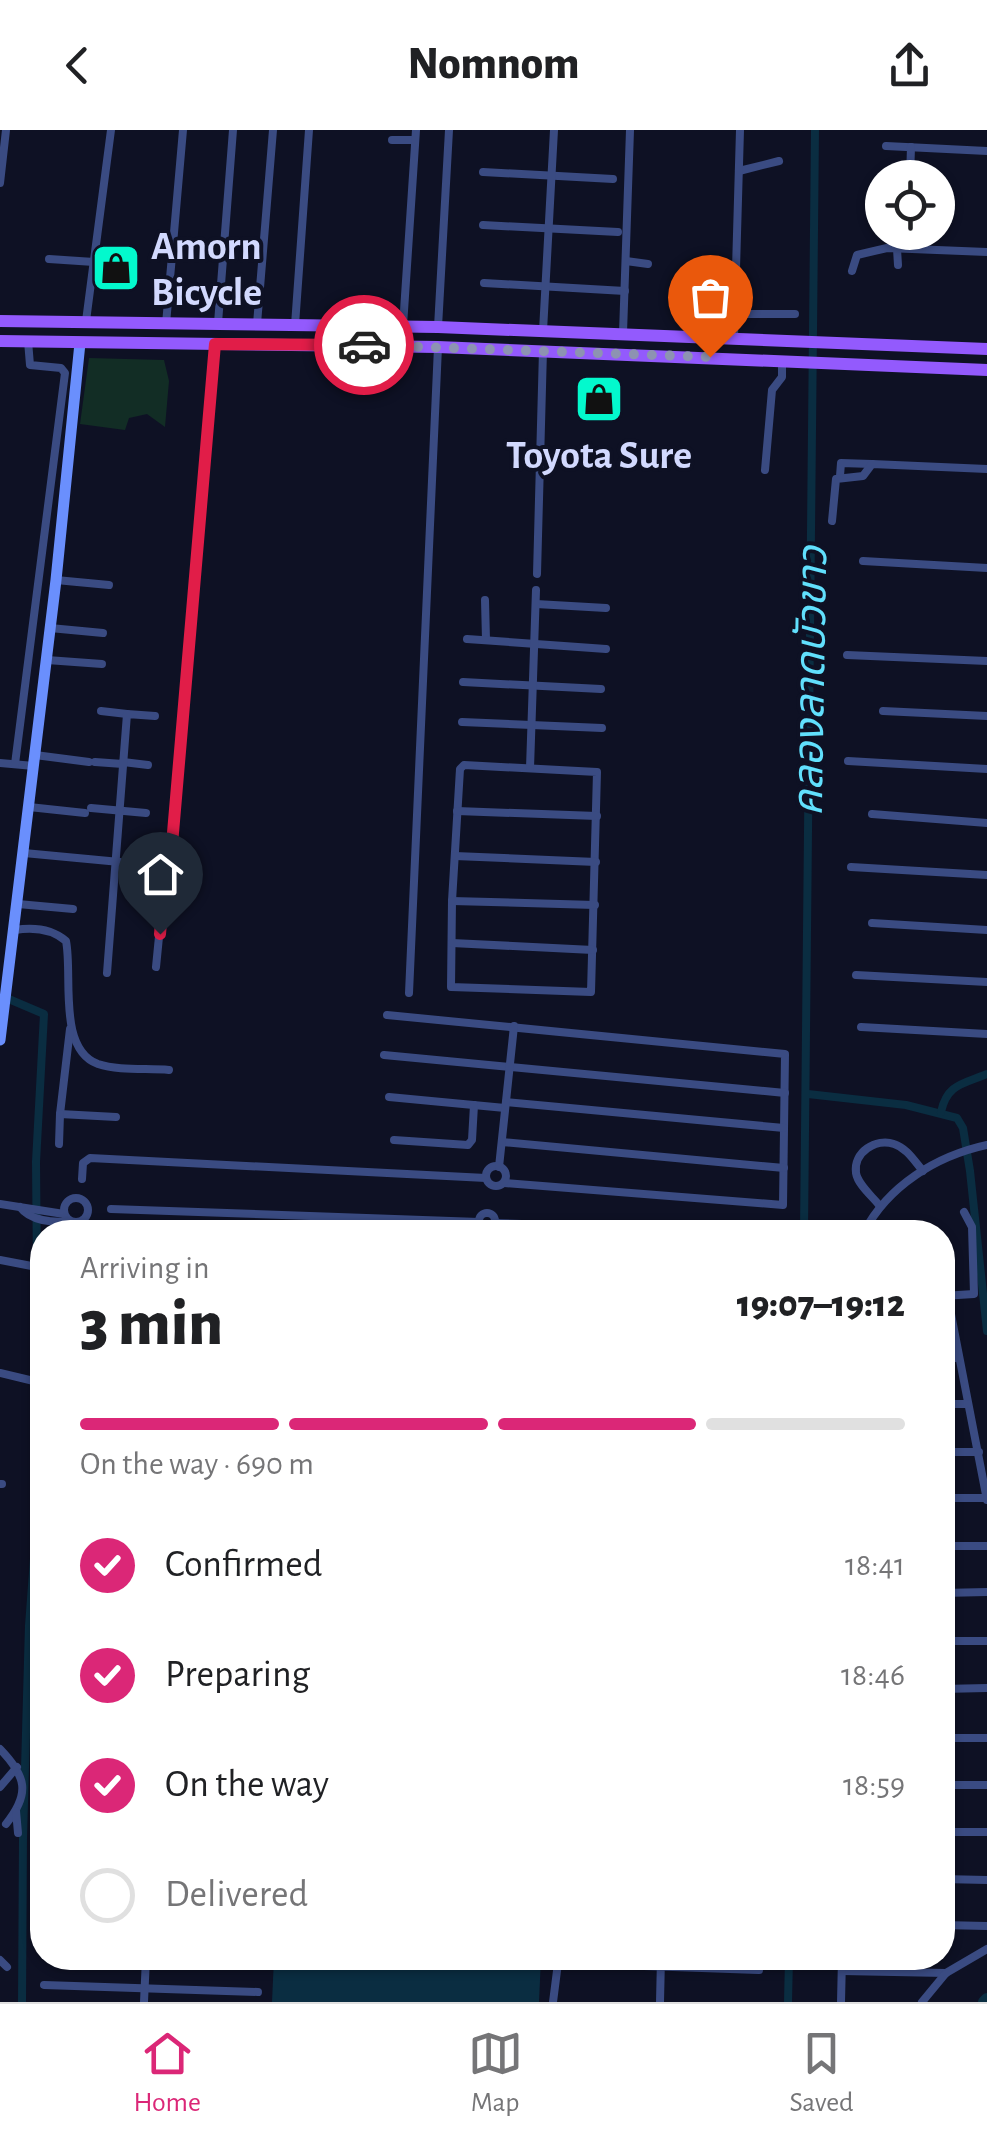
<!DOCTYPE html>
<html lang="en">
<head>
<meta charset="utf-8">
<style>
	:root { --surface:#fff; --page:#f6f6f6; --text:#202124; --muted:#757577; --line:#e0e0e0; --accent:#db2777 }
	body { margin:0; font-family:"Alegreya Sans","Noto Sans Thai",sans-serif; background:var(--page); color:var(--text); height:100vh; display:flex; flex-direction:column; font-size:38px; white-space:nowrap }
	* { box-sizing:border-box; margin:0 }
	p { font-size:32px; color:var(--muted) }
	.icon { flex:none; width:55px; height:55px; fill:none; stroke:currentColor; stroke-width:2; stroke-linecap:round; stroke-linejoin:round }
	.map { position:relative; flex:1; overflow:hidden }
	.details { position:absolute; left:30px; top:1090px; width:925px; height:750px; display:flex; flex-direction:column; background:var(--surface); border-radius:40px; box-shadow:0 2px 8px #0004 }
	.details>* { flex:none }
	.fabs { position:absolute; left:865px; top:30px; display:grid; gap:20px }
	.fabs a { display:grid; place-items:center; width:90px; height:90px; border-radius:50%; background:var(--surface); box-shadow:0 2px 8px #0004; font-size:50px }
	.pin { position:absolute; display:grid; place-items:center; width:85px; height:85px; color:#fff; margin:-102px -42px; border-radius:50% 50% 50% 0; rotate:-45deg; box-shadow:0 0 10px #0007 }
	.pin .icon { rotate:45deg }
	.courier { position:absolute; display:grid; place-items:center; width:100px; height:100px; margin:-50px; border:8px solid #e11d48; border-radius:50%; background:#fff; color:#222; box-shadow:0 2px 12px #0007 }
	.summary em { font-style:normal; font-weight:800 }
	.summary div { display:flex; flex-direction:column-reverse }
	.summary { display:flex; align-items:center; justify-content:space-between; height:170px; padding:0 50px }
	h1 { font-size:65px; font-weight:800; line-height:75px }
	.bar { display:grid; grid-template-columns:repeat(4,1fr); gap:15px 10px; align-content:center; height:120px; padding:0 50px }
	.bar i { height:12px; border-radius:8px; background:var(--line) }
	.bar .current { background:var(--accent) }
	.bar p { grid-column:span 4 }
	ol { padding:0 50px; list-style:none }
	li { display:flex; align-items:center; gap:30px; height:110px }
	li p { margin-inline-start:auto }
	li .icon { padding:10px; border-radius:50%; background:var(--accent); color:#fff; stroke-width:4 }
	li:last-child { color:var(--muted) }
	li i { width:55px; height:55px; border:5px solid var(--line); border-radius:50% }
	header { display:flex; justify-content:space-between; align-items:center; height:130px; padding:0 50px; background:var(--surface); font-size:45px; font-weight:800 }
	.menu { display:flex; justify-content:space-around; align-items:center; height:140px; border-top:2px solid var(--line); background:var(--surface); font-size:28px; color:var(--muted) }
	.menu a { display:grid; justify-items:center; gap:5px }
	.menu .current { color:var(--accent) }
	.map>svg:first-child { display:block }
	.green { fill:#122d25 }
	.water { fill:#0a2d41 }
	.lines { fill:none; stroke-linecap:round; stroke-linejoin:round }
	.canal { stroke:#0a2d41; stroke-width:8 }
	.river { stroke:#0a2d41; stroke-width:12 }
	.street { stroke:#3a4b82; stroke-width:8 }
	.secondary { stroke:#6a8ffd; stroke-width:11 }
	.primary { stroke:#935afd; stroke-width:12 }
	.done { stroke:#8d93b2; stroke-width:10; stroke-dasharray:0 18 }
	.route { stroke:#e11d48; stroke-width:12 }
	.labels { text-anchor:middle; stroke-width:8; stroke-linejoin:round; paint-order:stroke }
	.poi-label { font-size:40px; font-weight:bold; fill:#d2d9fe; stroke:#0e1124; text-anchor:start }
	.water-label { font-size:42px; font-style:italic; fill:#61e0fd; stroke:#0e1124 }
</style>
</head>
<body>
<header><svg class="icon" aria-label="back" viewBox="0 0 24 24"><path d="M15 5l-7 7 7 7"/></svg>Nomnom<svg class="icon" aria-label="share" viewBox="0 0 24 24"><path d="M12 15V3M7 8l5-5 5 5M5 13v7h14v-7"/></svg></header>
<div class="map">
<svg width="987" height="1872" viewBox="0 0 987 1872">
	<rect width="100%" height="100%" fill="#0e1124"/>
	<!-- green -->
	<path class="green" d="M 89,228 L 164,230 L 169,251 L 165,297 L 147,284 L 129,288 L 125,300 L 80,294 Z"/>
	<!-- water -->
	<path class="water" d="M 274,1828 L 541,1828 L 539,1872 L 272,1872 Z"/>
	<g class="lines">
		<!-- canal -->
		<g class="canal">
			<path d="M 4,867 L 44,884 L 36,1032 L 39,1361 L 29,1496 L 23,1709 L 22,1872"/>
			<path d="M 808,964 L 906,975 L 957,988 L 963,998 L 970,1041 L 987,1201"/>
			<path d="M 941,982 C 947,954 963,954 987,944"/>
			<path d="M 804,1102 L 815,0"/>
			<path d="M 788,1872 L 789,1828"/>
		</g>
		<!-- river -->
		<path class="river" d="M 984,1872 L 987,1869"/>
		<!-- street -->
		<g class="street">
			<path d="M 392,10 L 415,10"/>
			<path d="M 886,16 L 987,21"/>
			<path d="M 739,41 L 779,31"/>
			<path d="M 483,42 L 613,49"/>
			<path d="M 910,48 L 911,17"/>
			<path d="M 0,53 L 6,0"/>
			<path d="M 483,95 L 618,102"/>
			<path d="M 897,119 L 898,135"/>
			<path d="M 49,129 L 94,132"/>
			<path d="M 626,131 L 648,134"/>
			<path d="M 852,141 L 857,125 L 887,118 L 987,122"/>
			<path d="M 484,153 L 625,161"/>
			<path d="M 744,184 L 795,184"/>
			<path d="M 86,191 L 111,0"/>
			<path d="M 218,193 L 233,0"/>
			<path d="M 166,194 L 183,0"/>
			<path d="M 257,194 L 273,0"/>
			<path d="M 295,195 L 309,0"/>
			<path d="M 403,196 L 416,0"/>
			<path d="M 438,197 L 449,0"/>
			<path d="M 543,201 L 554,0"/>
			<path d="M 623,203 L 630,0"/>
			<path d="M 734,208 L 740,0"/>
			<path d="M 765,340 L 772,260 L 782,247 L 782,230"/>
			<path d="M 840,346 L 841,333 L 872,334"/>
			<path d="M 832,391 L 836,349 L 863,346 L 872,334 L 987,339"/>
			<path d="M 863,431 L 987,438"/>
			<path d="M 537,444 L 543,220"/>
			<path d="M 56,450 L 109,455"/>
			<path d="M 485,470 L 486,510"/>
			<path d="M 536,474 L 606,478"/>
			<path d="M 50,498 L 103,503"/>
			<path d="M 467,509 L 606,519"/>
			<path d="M 847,525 L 987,531"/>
			<path d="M 47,530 L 102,534"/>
			<path d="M 463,552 L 601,559"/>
			<path d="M 101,581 L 127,584"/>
			<path d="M 883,581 L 987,586"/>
			<path d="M 462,592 L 602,598"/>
			<path d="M 35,625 L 89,632"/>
			<path d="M 848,631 L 987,639"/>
			<path d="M 95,632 L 123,634"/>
			<path d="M 123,632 L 148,635"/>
			<path d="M 0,633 L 34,636"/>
			<path d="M 15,634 L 65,243 L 61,238 L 30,235 L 28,211"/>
			<path d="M 464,635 L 597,642 L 591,862 L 451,857 L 452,771 L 460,639 Z"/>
			<path d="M 530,638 L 536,460"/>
			<path d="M 29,677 L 85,683"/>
			<path d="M 91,678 L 146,683"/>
			<path d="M 457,681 L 597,686"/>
			<path d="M 872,684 L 987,693"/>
			<path d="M 24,723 L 141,734"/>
			<path d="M 455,726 L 596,732"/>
			<path d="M 851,737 L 987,745"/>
			<path d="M 452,771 L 595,775"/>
			<path d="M 18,774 L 73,779"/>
			<path d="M 872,793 L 987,800"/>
			<path d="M 15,800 C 34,797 52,799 66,811 C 73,845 57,919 98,934 C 119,941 147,938 169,940"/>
			<path d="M 452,813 L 593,820"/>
			<path d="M 156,837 L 166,736 L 171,726 L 215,214"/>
			<path d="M 107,843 L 127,584 L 155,586"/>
			<path d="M 856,845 L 987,852"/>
			<path d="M 409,863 L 438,217"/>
			<path d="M 387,885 L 785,924 L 783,1075 L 504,1053"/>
			<path d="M 861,897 L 987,904"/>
			<path d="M 70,899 L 60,984 L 116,987"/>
			<path d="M 384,925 L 785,963"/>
			<path d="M 389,967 L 505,978"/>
			<path d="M 506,972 L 784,998"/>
			<path d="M 394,1010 L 468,1015 L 472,1010 L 474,975"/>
			<path d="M 502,1012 L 784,1038"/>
			<path d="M 59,1014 L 60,984"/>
			<circle cx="496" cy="1046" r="10"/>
			<path d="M 499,1037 L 514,896"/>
			<path d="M 82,1049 L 83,1033 L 90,1028 L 486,1048"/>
			<circle cx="76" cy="1080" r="12"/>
			<path d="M 0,1074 L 64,1084"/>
			<path d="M 879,1075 C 872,1066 858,1055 856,1043 C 853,1022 876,1008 894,1014 C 907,1018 915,1032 923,1041"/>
			<path d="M 20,1077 C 30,1091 53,1093 70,1091"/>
			<path d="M 111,1079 L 479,1092"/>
			<circle cx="487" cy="1091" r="8"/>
			<path d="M 495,1093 L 738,1102"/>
			<path d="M 864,1102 C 888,1056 936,1026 987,1015"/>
			<path d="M 0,1130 L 42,1138"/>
			<path d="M 942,1166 L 974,1164 L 972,1097 L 964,1082"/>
			<path d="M 942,1179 L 950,1179 L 987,1370"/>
			<path d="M 942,1228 L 959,1228"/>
			<path d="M 0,1243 L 42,1253"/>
			<path d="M 942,1274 L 967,1274"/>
			<path d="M 942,1322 L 979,1322"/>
			<path d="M 0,1354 L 2,1354"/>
			<path d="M 942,1368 L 986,1368"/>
			<path d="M 942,1416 L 987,1416"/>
			<path d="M 942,1463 L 987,1462"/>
			<path d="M 942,1511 L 987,1511"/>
			<path d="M 942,1559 L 987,1558"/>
			<path d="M 942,1608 L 987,1608"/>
			<path d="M 0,1619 C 26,1646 31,1663 6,1694"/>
			<path d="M 39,1647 L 42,1647"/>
			<path d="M 942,1655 L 987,1655"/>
			<path d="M 0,1657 L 17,1637"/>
			<path d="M 16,1681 L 18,1703"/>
			<path d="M 942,1702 L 987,1702"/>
			<path d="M 942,1749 L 987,1750"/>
			<path d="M 942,1795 L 987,1796"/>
			<path d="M 0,1830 L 7,1837"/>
			<path d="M 842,1841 L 946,1843"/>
			<path d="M 44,1855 L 258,1862"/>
			<path d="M 144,1872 L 146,1828"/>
			<path d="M 553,1872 L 558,1833 L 759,1840"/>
			<path d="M 660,1872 L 661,1828"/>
			<path d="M 841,1872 L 842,1828"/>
			<path d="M 922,1872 L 946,1843 L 987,1819"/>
		</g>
		<!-- secondary -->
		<path class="secondary" d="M 0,910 L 56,450 L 80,213"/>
		<!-- primary -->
		<g class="primary">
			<path d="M 0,191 L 438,197 L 987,219"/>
			<path d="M 0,211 L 438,217 L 987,240"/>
		</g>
	</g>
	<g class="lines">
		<!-- done -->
		<path class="done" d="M 364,215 L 710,227"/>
		<!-- route -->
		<path class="route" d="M 160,804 L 166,736 L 171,726 L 215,214 L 364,215"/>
	</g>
	<!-- icons -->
	<defs>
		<g id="shop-square" transform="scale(2.5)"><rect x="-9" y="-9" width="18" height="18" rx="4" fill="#03f9cd" stroke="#0e1124"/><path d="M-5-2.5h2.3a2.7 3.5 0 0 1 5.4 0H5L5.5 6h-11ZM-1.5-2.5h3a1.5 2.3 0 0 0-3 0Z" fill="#111"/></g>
	</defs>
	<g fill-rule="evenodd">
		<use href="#shop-square" x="116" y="138"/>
		<use href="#shop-square" x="599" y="269"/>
	</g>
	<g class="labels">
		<!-- poi labels -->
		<g class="poi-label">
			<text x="151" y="129">Amorn<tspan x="151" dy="46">Bicycle</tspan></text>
			<text x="599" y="338" text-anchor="middle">Toyota Sure</text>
		</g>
		<!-- water labels -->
		<g class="water-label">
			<text transform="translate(809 551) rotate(-89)" y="15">คลองลาดบัวขาว</text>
		</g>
	</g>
</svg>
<div class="fabs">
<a><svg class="icon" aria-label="locate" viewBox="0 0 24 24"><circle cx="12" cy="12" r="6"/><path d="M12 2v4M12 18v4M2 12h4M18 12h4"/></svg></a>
</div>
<div class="pin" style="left:710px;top:227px;background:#ea580c"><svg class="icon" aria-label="bag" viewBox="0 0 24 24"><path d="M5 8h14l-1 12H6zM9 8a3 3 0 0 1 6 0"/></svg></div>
<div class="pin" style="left:160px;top:804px;background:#1f2937"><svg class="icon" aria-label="home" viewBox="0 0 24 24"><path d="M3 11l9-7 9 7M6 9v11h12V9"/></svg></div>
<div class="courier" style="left:364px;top:215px"><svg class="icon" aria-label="car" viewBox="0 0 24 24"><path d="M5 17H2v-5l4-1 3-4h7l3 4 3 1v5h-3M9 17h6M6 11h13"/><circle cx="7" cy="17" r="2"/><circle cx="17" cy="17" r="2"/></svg></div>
<section class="details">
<div class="summary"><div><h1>3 min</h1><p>Arriving in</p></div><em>19:07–19:12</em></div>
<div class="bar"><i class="current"></i><i class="current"></i><i class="current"></i><i></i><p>On the way · 690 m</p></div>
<ol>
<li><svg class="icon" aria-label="check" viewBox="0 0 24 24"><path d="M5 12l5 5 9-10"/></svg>Confirmed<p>18:41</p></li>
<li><svg class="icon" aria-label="check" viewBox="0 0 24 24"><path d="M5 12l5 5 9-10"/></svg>Preparing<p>18:46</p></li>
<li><svg class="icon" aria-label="check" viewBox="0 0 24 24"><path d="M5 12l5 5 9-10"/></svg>On the way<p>18:59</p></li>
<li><i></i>Delivered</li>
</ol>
</section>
</div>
<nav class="menu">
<a class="current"><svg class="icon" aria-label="home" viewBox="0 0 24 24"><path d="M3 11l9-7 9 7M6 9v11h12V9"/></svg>Home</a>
<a><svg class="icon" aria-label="map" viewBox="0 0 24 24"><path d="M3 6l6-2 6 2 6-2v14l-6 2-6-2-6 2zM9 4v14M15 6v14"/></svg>Map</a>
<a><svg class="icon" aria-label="saved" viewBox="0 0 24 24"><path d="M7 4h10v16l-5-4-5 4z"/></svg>Saved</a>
</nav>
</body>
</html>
